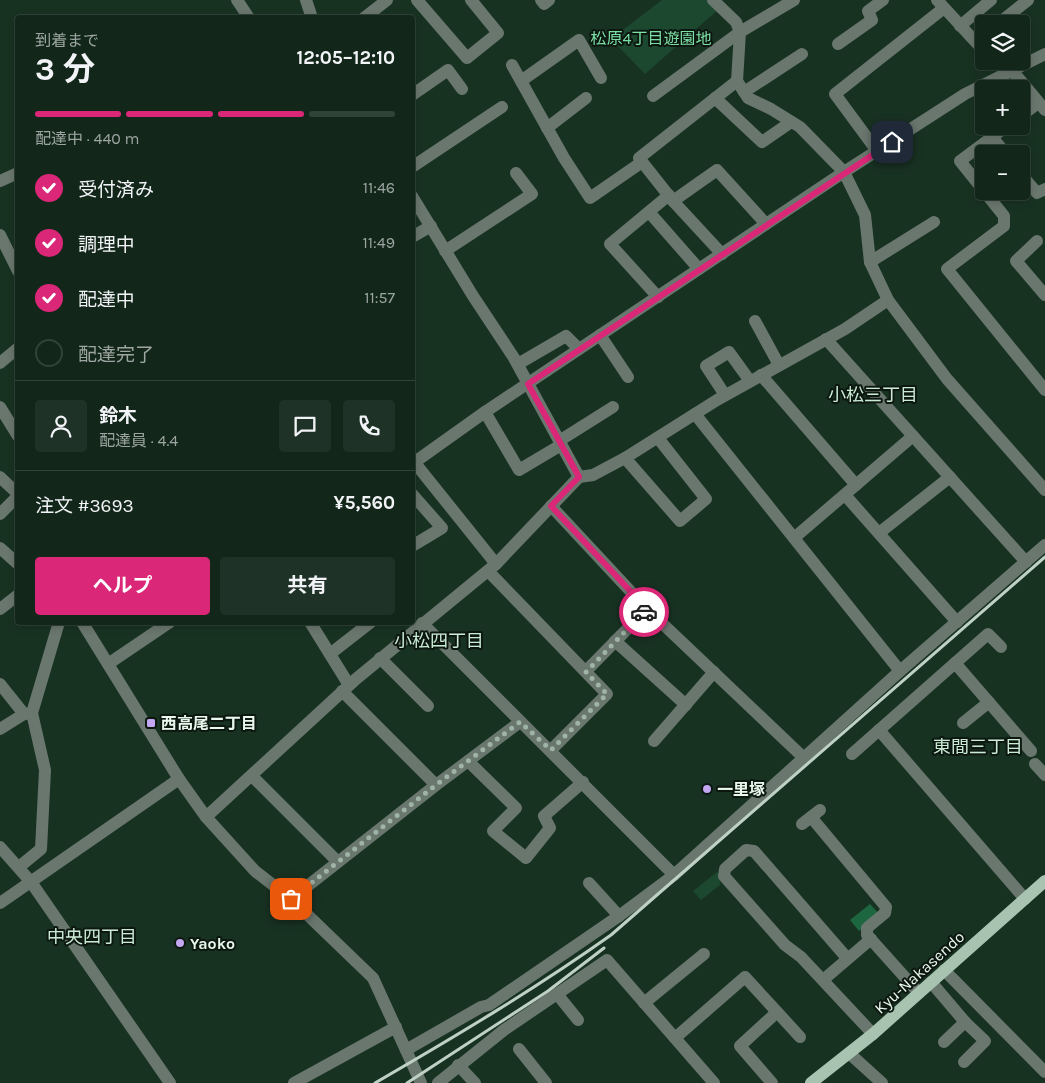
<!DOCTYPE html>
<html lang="ja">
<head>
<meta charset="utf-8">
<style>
	:root { --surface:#12261a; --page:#1f3227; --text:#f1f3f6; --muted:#9ca5a2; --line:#314339; --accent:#db2777 }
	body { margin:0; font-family:Karla,"Noto Sans JP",sans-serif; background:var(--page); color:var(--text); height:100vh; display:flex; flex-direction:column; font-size:19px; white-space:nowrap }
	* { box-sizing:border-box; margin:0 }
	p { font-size:16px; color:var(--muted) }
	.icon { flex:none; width:28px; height:28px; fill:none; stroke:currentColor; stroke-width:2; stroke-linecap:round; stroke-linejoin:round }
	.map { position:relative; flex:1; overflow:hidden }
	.details { position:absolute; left:15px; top:15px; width:400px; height:610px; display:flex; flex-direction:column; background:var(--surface); border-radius:5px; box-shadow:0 2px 8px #0003,0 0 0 1px var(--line) }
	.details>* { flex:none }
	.buttons { position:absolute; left:975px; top:15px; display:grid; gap:10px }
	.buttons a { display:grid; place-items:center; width:55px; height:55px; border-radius:5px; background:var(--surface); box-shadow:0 2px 8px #0003,0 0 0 1px var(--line); font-size:25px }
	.pin { position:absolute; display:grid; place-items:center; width:42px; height:42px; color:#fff; margin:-21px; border-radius:10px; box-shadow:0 2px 8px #0006 }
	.courier { position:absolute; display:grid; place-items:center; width:50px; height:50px; margin:-25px; border:4px solid #db2777; border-radius:50%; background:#fff; color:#222; box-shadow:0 1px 6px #0007 }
	.summary em { font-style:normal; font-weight:700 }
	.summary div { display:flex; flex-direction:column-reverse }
	.summary { display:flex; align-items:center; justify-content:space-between; height:85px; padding:0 20px }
	h1 { font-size:32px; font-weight:700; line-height:38px }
	.bar { display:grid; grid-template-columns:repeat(4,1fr); gap:8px 5px; align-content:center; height:60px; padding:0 20px }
	.bar i { height:6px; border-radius:4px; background:var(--line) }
	.bar .selected { background:var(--accent) }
	.bar p { grid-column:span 4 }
	.line { display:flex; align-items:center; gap:12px; padding:0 20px; border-top:1px solid var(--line) }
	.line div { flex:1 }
	.round { display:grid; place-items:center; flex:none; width:52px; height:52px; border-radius:5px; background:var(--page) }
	ol { padding:0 20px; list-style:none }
	li { display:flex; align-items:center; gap:15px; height:55px }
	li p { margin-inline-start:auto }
	li .icon { padding:5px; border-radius:50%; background:var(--accent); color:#fff; stroke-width:4 }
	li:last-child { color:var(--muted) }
	li i { width:28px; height:28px; border:2px solid var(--line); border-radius:50% }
	.primary-button { display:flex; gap:10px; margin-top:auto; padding:10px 20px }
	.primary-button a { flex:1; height:58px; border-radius:5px; background:var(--accent); color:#fff; font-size:20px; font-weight:700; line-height:58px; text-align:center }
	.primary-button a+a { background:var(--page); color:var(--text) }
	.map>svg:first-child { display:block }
	.green { fill:#1b482f }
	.forest { fill:#1d6740 }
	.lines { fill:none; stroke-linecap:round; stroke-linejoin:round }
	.minor { stroke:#6a776f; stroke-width:12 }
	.major { stroke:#a9c3b1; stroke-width:12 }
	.rail { stroke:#bfd1c5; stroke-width:3 }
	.done { stroke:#9fb3a6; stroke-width:5; stroke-dasharray:0 9 }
	.route { stroke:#db2777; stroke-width:6 }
	.poi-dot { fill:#c3a7f2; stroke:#0c1710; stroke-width:2 }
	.labels { text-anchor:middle; stroke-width:4; stroke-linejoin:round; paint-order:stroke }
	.park-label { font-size:16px; fill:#7cdfa4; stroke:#0c1710 }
	.poi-label { font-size:16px; font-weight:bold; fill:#e8f8ed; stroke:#0c1710; text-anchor:start }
	.street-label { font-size:16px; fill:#e8f8ed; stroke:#0c1710 }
	.neighbourhood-label { font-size:18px; fill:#caead4; stroke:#0c1710 }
</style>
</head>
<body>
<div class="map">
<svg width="1045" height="1083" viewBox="0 0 1045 1083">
	<rect width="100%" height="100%" fill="#183222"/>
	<!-- green -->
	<g class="green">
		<path d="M 662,0 L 710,0 L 720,8 L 645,74 L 611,39 Z"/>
		<path d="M 717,872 L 723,879 L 719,882 L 721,884 L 701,900 L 693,891 Z"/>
	</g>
	<!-- forest -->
	<path class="forest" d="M 870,904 L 879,914 L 859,931 L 850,920 Z"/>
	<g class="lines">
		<!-- minor -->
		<g class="minor">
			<path d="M 237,0 L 249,18"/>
			<path d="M 306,0 L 312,18"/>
			<path d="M 417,0 L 467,58 L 498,33 L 471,0"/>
			<path d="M 541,0 L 544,4 L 549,0"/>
			<path d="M 794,0 L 740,32 L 737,81 L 748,98 L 771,109 L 800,127 L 844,172 L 865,215 L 870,262 L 888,300 L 947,379 L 1045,490"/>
			<path d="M 937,0 L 984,51"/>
			<path d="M 364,18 L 387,0"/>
			<path d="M 998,24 L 1028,0"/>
			<path d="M 960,26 L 991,0"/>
			<path d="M 838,44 L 872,20 L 868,11 L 883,0"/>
			<path d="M 995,61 L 1016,75 L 1045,110"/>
			<path d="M 512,65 L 564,158 L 590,198 L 642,162"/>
			<path d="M 521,81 L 579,40 L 601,78"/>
			<path d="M 744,92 L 802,54"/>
			<path d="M 412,95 L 448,70 L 462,89"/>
			<path d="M 653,96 L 740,32 L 736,22 L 713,0"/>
			<path d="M 715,98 L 762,142 L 791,122"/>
			<path d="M 1021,116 L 1038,103"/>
			<path d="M 547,128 L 586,98"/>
			<path d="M 992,137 L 1006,154"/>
			<path d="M 877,151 L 835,94 L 944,8"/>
			<path d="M 412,167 L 502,107"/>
			<path d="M 1021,174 L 1037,193 L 1045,189"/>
			<path d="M 0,181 L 18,173"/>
			<path d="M 984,191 L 1004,216 L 1004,226 L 947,269 L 1045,390"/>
			<path d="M 984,191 L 960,161 L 1007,126"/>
			<path d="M 412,196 L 473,296 L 514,358 L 579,477"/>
			<path d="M 673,201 L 717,170 L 766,224"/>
			<path d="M 649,212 L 699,269"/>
			<path d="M 0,235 L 18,271"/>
			<path d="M 412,237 L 431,226"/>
			<path d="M 1037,241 L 1016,261 L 1045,295"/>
			<path d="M 445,251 L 532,194 L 516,173"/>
			<path d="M 722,254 L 673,201 L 639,158 L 737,81"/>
			<path d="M 870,262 L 934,222"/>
			<path d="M 658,297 L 610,244 L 669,195"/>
			<path d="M 755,321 L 779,365"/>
			<path d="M 600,335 L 628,377"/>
			<path d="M 826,339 L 1026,562"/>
			<path d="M 0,363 L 18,348"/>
			<path d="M 518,364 L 566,336 L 579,349"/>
			<path d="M 761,375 L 856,485"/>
			<path d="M 725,395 L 706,366 L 729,352 L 750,381"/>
			<path d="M 0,407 L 18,436"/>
			<path d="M 485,412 L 519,470 L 561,445"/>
			<path d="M 695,414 L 900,671"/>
			<path d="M 559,441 L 613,407"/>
			<path d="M 625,458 L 680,521 L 706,499 L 658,438"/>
			<path d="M 415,463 L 496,564"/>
			<path d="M 412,464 L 485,412 L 844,172 L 965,94 L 1045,54"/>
			<path d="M 0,477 L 18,494"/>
			<path d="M 412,494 L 442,528 L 412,546"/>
			<path d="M 845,495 L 957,622"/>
			<path d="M 551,506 L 647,609 L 804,758"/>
			<path d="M 0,514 L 18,496"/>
			<path d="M 879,533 L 950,477"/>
			<path d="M 794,538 L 913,436"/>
			<path d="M 0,548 L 18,564"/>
			<path d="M 488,571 L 607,694 L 551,750"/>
			<path d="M 0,609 L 18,595"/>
			<path d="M 82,622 L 179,779 L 206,817 L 255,871 L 291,899 L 373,978 L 421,1083"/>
			<path d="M 310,622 L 349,685"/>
			<path d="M 422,623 L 674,875"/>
			<path d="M 615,641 L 686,705"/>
			<path d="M 330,654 L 371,622"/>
			<path d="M 380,658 L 428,706"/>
			<path d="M 955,663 L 1031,751"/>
			<path d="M 108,664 L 170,622"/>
			<path d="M 586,671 L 647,609"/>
			<path d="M 0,684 L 24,714"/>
			<path d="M 342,691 L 436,785"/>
			<path d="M 963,723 L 989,702"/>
			<path d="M 0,729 L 24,714 L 32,713 L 59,622"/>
			<path d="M 879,730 L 1025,899"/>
			<path d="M 654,741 L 714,672"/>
			<path d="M 852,754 L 988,634 L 1001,647"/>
			<path d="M 468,761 L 516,808 L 493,831 L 526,858 L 550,828 L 544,816 L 583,782"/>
			<path d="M 1035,764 L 1045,775"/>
			<path d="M 252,776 L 338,862"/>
			<path d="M 206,817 L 356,679 L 496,564 L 579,477 L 593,475 L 625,458 L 717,400 L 845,329 L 888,300"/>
			<path d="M 811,817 L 886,907 L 885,913 L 867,928 L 867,935 L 919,993"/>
			<path d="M 802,824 L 820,810"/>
			<path d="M 0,847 L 31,882 L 170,1083"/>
			<path d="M 19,867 L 41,849 L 45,770 L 32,713"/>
			<path d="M 589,883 L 619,916"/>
			<path d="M 291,899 L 436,785 L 520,722"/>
			<path d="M 0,903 L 179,779"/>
			<path d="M 847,958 L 754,851 L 746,850 L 725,869 L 724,876 L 785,945 L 801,957 L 873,1034"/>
			<path d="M 944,970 L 1045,1072"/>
			<path d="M 823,980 L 871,939"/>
			<path d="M 931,982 L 965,1022 L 985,1041 L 964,1062"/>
			<path d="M 557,994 L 578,1020"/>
			<path d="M 644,1003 L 704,954"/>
			<path d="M 675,1038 L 745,977 L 800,1037"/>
			<path d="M 944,1042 L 965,1022"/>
			<path d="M 519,1049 L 546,1083"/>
			<path d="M 406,1050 L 481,1007 L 489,1005 L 619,916 L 674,875 L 900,671 L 1045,545"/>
			<path d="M 850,1054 L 882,1083"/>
			<path d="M 458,1065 L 475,1083"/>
			<path d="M 294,1083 L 396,1027"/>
			<path d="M 438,1083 L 504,1030 L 607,960 L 714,1083"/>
			<path d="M 772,1083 L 740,1046 L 777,1012"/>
		</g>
		<!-- major -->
		<path class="major" d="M 811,1083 L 873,1034 L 1045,881"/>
		<!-- rail -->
		<g class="rail">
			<path d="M 375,1083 C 456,1036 535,989 611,935 L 1045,557"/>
			<path d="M 407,1083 L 548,991 L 604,948"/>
		</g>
	</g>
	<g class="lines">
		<!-- done -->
		<path class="done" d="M 291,899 L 436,785 L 520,722 L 551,750 L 607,694 L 586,672 L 644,612"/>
		<!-- route -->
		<path class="route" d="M 644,612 L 646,608 L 551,506 L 579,477 L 528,384 L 892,142"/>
	</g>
	<!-- markers -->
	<g class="poi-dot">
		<rect x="146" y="718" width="10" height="10" rx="2.5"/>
		<circle cx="707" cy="789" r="5"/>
		<circle cx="180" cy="943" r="5"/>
	</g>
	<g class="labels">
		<!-- park labels -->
		<g class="park-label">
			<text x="651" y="44">松原4丁目遊園地</text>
		</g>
		<!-- poi labels -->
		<g class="poi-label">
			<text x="161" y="729">西高尾二丁目</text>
			<text x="717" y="795">一里塚</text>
			<text x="190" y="949">Yaoko</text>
		</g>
		<!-- street labels -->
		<g class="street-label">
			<text transform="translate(919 972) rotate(-42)" y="6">Kyu-Nakasendo</text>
		</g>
		<!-- neighbourhood labels -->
		<g class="neighbourhood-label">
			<text x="873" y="401">小松三丁目</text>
			<text x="439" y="647">小松四丁目</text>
			<text x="978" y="753">東間三丁目</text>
			<text x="92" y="943">中央四丁目</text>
		</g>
	</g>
</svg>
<div class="buttons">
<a><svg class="icon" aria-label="layers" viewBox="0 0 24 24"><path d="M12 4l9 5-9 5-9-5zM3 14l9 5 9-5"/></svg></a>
<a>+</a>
<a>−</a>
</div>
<div class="pin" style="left:291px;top:899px;background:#ea580c"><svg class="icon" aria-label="bag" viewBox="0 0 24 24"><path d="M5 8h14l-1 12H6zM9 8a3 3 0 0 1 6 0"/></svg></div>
<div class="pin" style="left:892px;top:142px;background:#1f2937"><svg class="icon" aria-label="home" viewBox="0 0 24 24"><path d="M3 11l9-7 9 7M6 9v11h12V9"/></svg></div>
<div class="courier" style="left:644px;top:612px"><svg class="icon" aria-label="car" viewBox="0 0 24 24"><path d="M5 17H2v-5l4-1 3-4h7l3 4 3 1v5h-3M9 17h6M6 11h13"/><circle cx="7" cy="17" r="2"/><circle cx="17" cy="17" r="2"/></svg></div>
<section class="details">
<div class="summary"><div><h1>3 分</h1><p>到着まで</p></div><em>12:05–12:10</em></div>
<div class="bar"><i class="selected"></i><i class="selected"></i><i class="selected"></i><i></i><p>配達中 · 440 m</p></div>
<ol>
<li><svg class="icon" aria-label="check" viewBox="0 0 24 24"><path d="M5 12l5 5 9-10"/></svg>受付済み<p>11:46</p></li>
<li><svg class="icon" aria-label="check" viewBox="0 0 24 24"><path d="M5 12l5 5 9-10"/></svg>調理中<p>11:49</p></li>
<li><svg class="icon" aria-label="check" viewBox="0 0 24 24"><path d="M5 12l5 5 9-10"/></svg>配達中<p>11:57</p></li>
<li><i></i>配達完了</li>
</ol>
<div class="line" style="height:90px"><a class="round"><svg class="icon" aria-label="person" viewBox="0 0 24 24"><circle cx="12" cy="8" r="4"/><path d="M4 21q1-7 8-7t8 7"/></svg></a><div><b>鈴木</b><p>配達員 · 4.4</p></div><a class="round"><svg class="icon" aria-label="chat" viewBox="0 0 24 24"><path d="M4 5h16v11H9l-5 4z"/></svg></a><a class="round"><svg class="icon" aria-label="phone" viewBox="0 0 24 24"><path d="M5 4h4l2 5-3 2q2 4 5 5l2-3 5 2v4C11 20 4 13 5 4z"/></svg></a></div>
<div class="line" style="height:65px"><div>注文 #3693</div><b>¥5,560</b></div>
<div class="primary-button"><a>ヘルプ</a><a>共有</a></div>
</section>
</div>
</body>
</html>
